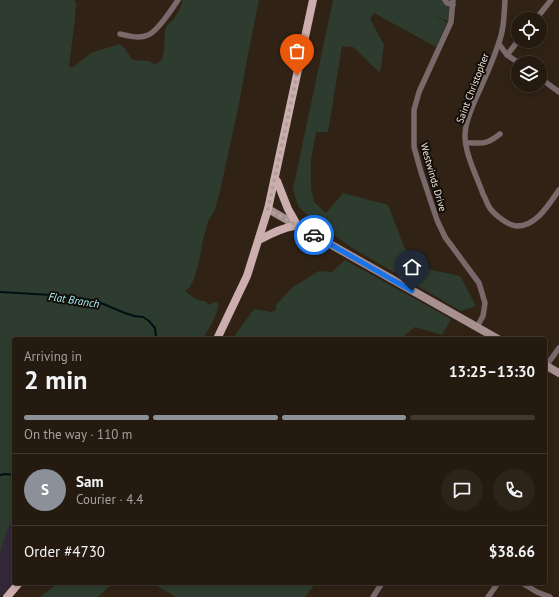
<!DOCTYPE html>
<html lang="en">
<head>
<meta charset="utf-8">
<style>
	:root { --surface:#241a10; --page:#2c2319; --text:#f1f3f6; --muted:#a3a19f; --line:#413830; --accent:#8c9099 }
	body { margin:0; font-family:"PT Sans",sans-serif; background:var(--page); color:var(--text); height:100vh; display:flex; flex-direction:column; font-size:15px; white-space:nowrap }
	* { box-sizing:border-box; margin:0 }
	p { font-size:13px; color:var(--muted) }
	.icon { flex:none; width:22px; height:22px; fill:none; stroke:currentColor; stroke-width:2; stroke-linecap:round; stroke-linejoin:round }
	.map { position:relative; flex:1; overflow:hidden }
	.details { position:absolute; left:12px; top:337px; width:535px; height:248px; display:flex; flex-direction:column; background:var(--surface); border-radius:4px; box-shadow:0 2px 6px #0003,0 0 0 1px var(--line) }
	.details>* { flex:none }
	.buttons { position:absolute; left:511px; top:12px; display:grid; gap:8px }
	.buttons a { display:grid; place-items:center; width:36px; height:36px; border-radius:50%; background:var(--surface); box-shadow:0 2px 6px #0003,0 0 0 1px var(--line); font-size:20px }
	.pin { position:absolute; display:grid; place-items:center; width:34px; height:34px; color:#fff; margin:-41px -17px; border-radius:50% 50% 50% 0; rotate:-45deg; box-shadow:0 0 4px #0007 }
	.pin .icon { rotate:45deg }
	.courier { position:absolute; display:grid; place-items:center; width:40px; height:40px; margin:-20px; border:3px solid #1a73e8; border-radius:50%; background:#fff; color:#222; box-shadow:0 1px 5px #0007 }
	.headline em { font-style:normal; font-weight:700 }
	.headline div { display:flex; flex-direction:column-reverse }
	.headline { display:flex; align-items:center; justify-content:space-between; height:68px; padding:0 12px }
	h1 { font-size:26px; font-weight:700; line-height:30px }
	.bar { display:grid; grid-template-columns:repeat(4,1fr); gap:6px 4px; align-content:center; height:48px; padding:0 12px }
	.bar i { height:5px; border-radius:3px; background:var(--line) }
	.bar .current { background:var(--accent) }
	.bar p { grid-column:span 4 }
	.line { display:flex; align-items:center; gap:10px; padding:0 12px; border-top:1px solid var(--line) }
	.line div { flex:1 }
	.round { display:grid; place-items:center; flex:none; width:42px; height:42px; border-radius:21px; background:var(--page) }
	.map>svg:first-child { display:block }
	.education { fill:#322838 }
	.green { fill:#2d3c2e }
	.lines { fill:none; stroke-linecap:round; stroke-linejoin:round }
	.stream { stroke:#001012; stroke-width:2 }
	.street { stroke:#79696a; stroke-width:5.5 }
	.secondary { stroke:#a89090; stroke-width:8 }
	.primary { stroke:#cdaeae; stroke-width:8 }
	.done { stroke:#ada198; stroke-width:4; stroke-dasharray:0 7.2 }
	.route { stroke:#1a73e8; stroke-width:5 }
	.labels { text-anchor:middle; stroke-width:4; stroke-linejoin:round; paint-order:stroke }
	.street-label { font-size:10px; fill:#f0e6de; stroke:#130d08 }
	.water-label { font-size:11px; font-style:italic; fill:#aaf3fa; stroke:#130d08 }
</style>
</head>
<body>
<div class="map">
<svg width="559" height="597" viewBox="0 0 559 597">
	<rect width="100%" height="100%" fill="#302215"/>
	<!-- education -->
	<path class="education" d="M 0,462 L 14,514 L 14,583 L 0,597 Z"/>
	<!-- green -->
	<g class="green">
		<path d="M 0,0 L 74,0 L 76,3 L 75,19 L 69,66 L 72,68 L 91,53 L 119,44 C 125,46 128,55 133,60 L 149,61 L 154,64 C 168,62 163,42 165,32 C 166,22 172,23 175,17 C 179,12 181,6 183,0 L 259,0 L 249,49 L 238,109 L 220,191 L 215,210 L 208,221 L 203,240 L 199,261 L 194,279 L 190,287 L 185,291 C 191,296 197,301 205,301 L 209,305 L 215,302 L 218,303 C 220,312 207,331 203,339 L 14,339 L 14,519 L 13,519 C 6,530 3,541 0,554 Z"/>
		<path d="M 333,0 L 453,0 L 451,22 L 431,15 L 447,22 L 436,47 L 374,13 L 370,19 L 384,45 L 380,73 L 353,47 L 342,46 L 328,132 L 316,132 L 311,160 L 311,189 L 314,202 L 326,213 L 343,193 L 388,205 L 405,249 L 427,269 L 460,276 L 476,306 L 461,311 L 352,248 L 308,216 L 298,206 L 293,189 Z"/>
		<path d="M 345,260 L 451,319 L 442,335 L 415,327 L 400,339 L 232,339 L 254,309 L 271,312 L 276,310 L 276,305 L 293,287 L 319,271 L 332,272 Z"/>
		<path d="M 58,583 L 113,583 L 98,597 L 40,597 Z"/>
		<path d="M 152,583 L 316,583 L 305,597 L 176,597 Z"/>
	</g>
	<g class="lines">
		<!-- stream -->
		<g class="stream">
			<path d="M 0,292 L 68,296 L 96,301 L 125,313 L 134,316 L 143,317 L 149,321 L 155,328 L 156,336 L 155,339"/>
			<path d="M 0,475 L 5,474 L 14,475"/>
		</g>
		<!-- street -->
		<g class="street">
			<path d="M 445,0 L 447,3 L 453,5"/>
			<path d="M 453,0 L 451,22 L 419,92 L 414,110 L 414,147 L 421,172 L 437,220 L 445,237 L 479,283 L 485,303 L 483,316 L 477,327"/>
			<path d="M 505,0 C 504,15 504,31 498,45 C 492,63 484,81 476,98 C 471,110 465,123 465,136 C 465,154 477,177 483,194 C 485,197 486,201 488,205 C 492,213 507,225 516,226 C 536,227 549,204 559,190"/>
			<path d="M 536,19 L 551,0"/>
			<path d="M 120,34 C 129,36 139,39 148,35 C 157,32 172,9 178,0"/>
			<path d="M 499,44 L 507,55 L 519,63"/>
			<path d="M 507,55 L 518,41"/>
			<path d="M 540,78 L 559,92"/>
			<path d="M 466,143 C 483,143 486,145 500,134"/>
			<path d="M 546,366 L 559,348"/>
			<path d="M 522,583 L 537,592 L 550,597"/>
			<path d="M 373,597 L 382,583"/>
			<path d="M 488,597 L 498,583"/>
		</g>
		<!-- secondary -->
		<g class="secondary">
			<path d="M 268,209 L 498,339"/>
			<path d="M 545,365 L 559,373"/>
		</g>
		<!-- primary -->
		<g class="primary">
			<path d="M 259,239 L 261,239 C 272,233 282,228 294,226 L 296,223 L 288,209 L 277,181 L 275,179"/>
			<path d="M 217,339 L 247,276 L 268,209 L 313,0"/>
			<path d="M 7,597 L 19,583"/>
		</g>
	</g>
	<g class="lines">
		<!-- done -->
		<path class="done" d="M 297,75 L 268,209 L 314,235"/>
		<!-- route -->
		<path class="route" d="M 314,235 L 412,291"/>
	</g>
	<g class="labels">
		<!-- street labels -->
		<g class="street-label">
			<text transform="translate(472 88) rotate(-69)" y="4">Saint Christopher</text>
			<text transform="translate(434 177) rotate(74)" y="4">Westwinds Drive</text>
		</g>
		<!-- water labels -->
		<g class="water-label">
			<text transform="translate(74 300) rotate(9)" y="4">Flat Branch</text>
		</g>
	</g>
</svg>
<div class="buttons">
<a><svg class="icon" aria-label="locate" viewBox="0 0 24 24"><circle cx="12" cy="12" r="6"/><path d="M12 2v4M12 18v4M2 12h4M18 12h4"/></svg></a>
<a><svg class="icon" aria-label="layers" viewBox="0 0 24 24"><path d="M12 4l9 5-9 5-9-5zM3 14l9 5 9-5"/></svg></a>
</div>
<div class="pin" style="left:297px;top:75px;background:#ea580c"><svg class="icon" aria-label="bag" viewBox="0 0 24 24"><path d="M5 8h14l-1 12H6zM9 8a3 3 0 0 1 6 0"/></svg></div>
<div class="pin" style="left:412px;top:291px;background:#1f2937"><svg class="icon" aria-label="home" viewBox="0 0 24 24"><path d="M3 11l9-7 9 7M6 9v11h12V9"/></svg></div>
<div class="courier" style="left:314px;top:235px"><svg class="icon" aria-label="car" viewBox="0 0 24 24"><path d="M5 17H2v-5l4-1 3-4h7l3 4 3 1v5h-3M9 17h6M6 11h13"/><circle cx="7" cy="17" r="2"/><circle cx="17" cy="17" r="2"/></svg></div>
<section class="details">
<div class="headline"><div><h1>2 min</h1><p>Arriving in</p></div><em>13:25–13:30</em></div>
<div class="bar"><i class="current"></i><i class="current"></i><i class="current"></i><i></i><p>On the way · 110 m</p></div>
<div class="line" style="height:72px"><b class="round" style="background:var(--accent);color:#fff">S</b><div><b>Sam</b><p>Courier · 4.4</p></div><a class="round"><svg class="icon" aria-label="chat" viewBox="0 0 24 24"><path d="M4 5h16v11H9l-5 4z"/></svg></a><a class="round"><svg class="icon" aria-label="phone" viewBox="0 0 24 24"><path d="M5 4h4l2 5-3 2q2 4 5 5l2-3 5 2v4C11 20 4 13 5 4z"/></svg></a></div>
<div class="line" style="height:52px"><div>Order #4730</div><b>$38.66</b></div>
</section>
</div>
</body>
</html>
